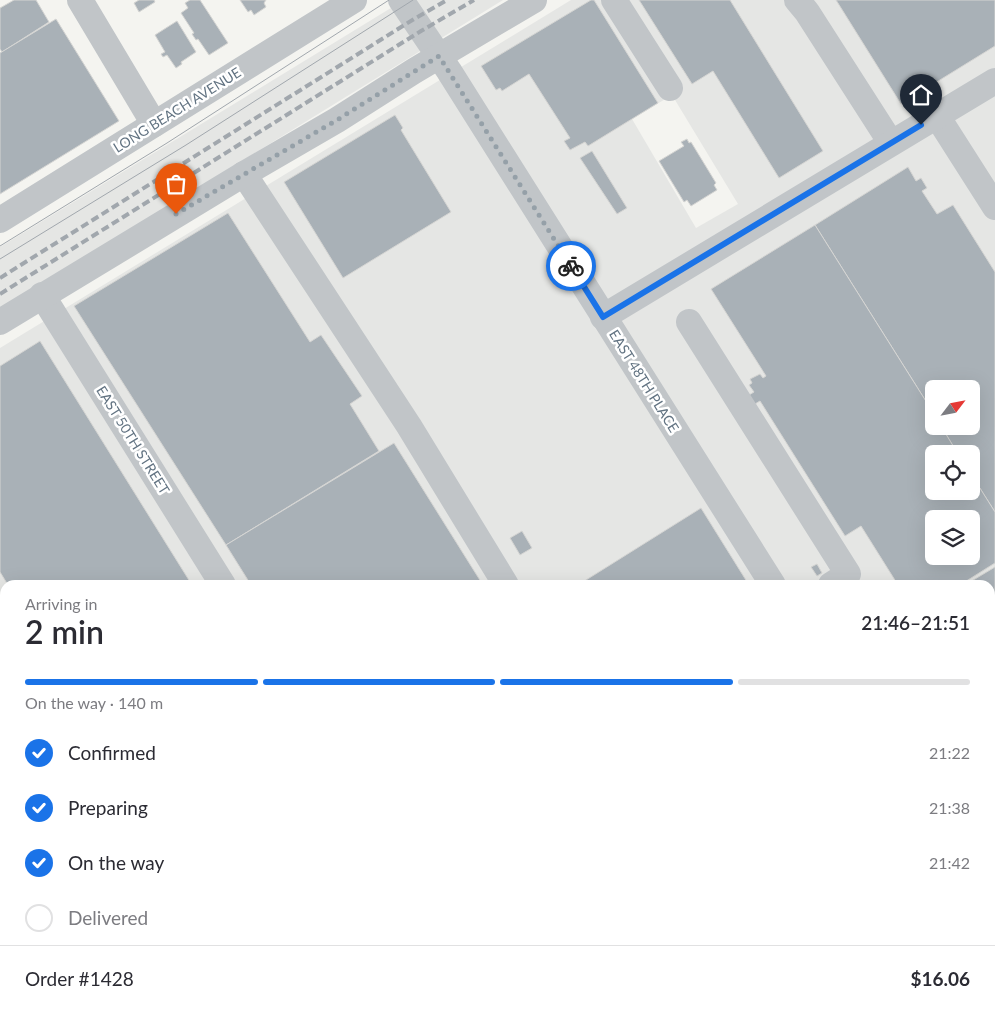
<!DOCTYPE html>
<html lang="en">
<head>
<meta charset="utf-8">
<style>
	:root { --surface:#fff; --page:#f2f2f3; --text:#2b2b33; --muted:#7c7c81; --line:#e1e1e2; --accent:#1a73e8 }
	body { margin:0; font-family:Lato,sans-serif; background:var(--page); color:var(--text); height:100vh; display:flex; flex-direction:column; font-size:19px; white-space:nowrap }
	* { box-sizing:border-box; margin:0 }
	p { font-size:16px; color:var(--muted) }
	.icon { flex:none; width:28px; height:28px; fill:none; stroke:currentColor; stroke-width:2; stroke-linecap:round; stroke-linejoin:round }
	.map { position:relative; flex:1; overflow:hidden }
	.details { position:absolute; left:0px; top:580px; width:995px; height:441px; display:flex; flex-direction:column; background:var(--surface); border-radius:15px 15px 0 0; box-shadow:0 5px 20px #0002 }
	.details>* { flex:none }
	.needle { width:32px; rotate:58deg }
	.tools { position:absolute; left:925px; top:380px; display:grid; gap:10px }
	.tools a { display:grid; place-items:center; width:55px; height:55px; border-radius:8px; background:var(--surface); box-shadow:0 5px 20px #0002; font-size:25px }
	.pin { position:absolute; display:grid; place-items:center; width:42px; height:42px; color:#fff; margin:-51px -21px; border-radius:50% 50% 50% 0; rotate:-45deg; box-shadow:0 0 5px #0007 }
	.pin .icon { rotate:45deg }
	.courier { position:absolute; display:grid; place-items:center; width:50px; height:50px; margin:-25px; border:4px solid #1a73e8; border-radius:50%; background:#fff; color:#222; box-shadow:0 1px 6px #0007 }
	.head em { font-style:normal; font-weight:600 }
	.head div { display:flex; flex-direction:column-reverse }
	.head { display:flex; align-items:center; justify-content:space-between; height:85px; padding:0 25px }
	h1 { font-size:32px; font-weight:600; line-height:38px }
	.bar { display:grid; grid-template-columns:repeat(4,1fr); gap:8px 5px; align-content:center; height:60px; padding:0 25px }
	.bar i { height:6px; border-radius:4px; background:var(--line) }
	.bar .selected { background:var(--accent) }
	.bar p { grid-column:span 4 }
	.line { display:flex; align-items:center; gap:12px; padding:0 25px; border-top:1px solid var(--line) }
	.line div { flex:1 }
	ol { padding:0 25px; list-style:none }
	li { display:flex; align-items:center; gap:15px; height:55px }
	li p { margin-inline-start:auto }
	li .icon { padding:5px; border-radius:50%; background:var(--accent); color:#fff; stroke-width:4 }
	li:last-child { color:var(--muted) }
	li i { width:28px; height:28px; border:2px solid var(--line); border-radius:50% }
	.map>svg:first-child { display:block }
	.built { fill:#e5e6e4; fill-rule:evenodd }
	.building { fill:#a9b1b7; stroke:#d5d5d3; fill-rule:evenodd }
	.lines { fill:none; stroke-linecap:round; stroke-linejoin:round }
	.minor { stroke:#c1c5c8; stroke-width:26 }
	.tram { stroke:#a1a7ad; stroke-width:1 }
	.rail { stroke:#a1a7ad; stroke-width:4; stroke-dasharray:8 4; stroke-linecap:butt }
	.done { stroke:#95a0a8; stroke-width:5; stroke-dasharray:0 9 }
	.route { stroke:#1a73e8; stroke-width:6 }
	.labels { text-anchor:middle; stroke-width:5; stroke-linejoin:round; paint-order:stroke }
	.street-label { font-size:14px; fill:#627382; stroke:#fff }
</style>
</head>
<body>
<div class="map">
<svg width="995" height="1021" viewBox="0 0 995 1021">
	<rect width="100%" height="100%" fill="#f4f4f0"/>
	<!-- built -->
	<g class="built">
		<path d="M 404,0 L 503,0 L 0,310 L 0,247 Z"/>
		<path d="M 571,0 L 995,0 L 995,1021 L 0,1021 L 0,348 ZM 672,95 L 738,204 L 696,228 L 632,119 ZM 934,389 L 971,389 L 971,426 L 934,426 ZM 934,454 L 971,454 L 971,491 L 934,491 ZM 934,519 L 971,519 L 971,556 L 934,556 ZM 5,585 L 990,585 L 990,1016 L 5,1016 Z"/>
	</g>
	<!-- building -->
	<g class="building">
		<path d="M 14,0 L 36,0 L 49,22 L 2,52 L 0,49 L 0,8 Z"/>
		<path d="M 139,0 L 154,0 L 155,2 L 139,12 L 134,3 Z"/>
		<path d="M 190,0 L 200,0 L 228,43 L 209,55 L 198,39 L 196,40 L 192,34 L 194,33 L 181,13 L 188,8 L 185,3 Z"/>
		<path d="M 240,0 L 266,0 L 264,3 L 266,7 L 254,15 L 251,10 L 248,12 Z"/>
		<path d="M 591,0 L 594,0 L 658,103 L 588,146 L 585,142 L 570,150 L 564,141 L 570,138 L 529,74 L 502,91 L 500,88 L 496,90 L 481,66 Z"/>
		<path d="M 639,0 L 730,0 L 823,151 L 779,178 L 713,71 L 692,84 Z"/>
		<path d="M 836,0 L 995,0 L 995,46 L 901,104 Z"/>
		<path d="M 56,19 L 119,121 L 0,194 L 0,53 Z"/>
		<path d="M 177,21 L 196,52 L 181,62 L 182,64 L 176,68 L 167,55 L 163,57 L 161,54 L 165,52 L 155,35 Z"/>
		<path d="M 395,115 L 403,128 L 401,130 L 451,212 L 343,278 L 284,182 Z"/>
		<path d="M 687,139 L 689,143 L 691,142 L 716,183 L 714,185 L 717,190 L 691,206 L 687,200 L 684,202 L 659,161 L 684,146 L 681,142 Z"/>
		<path d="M 592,151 L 627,208 L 617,214 L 580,158 Z"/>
		<path d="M 908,167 L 916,181 L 921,178 L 927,188 L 922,191 L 937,214 L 953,205 L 995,272 L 995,512 L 971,474 L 971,454 L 958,454 L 941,426 L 971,426 L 971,389 L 934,389 L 934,414 L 815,225 Z"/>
		<path d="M 228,213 L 310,342 L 321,335 L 362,396 L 350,404 L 379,451 L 226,545 L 74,306 Z"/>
		<path d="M 815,225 L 934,414 L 934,426 L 941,426 L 958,454 L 934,454 L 934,491 L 971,491 L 971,474 L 995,512 L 995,563 L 960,585 L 898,585 L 861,526 L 845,536 L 760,401 L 755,404 L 749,395 L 754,392 L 749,385 L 752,383 L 750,379 L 760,374 L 763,378 L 766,376 L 711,289 ZM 934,519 L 971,519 L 971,556 L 934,556 Z"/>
		<path d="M 40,341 L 192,585 L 8,585 L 0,572 L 0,366 Z"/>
		<path d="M 394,443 L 483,585 L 251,585 L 226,545 Z"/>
		<path d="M 701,508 L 749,585 L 578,585 Z"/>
		<path d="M 522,531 L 532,548 L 520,555 L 510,538 Z"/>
		<path d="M 817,564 L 822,573 L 817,576 L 811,567 Z"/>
		<path d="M 995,567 L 995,730 L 993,727 L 990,729 L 990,585 L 965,585 Z"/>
		<path d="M 995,811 L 995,867 L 990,859 L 990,814 Z"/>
		<path d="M 990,980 L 995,988 L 995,1021 L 793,1021 L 790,1016 L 990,1016 Z"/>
		<path d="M 291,1016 L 302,1016 L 294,1021 Z"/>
		<path d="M 558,1016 L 689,1016 L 688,1021 L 551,1021 Z"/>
	</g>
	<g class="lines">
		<!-- minor -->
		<g class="minor">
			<path d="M 80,0 L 154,124"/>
			<path d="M 401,0 L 449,71 L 773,585"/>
			<path d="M 614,0 L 670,88"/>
			<path d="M 797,0 L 807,12 L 891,143"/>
			<path d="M 937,116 L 995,207"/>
			<path d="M 244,174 L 409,426 L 506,585"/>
			<path d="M 0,220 L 354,0"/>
			<path d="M 42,295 L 223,585"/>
			<path d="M 603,317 L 995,81"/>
			<path d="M 0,322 L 244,174 L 337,120 L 414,71 L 534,0"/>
			<path d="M 689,322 L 848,574 L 831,585"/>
			<path d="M 0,837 L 5,848"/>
			<path d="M 990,930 L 995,938"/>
			<path d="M 85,1016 L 90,1021"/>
			<path d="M 492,1016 L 495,1021"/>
			<path d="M 709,1021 L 710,1016"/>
		</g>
		<!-- tram -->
		<g class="tram">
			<path d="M 0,246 L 167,143 L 389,0"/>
			<path d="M 0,259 L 186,145 L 413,0"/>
		</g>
		<!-- rail -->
		<g class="rail">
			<path d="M 0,278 L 414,19 L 447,0"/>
			<path d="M 0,294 L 421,31 L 474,0"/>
			<path d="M 0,614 L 5,620"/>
			<path d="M 155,1016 L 155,1021"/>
			<path d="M 222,1016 L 225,1021"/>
			<path d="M 238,1016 L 241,1021"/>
		</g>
	</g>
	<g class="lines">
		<!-- done -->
		<path class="done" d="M 176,214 L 337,120 L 439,56 L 571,266"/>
		<!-- route -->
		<path class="route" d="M 571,266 L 603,317 L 921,125"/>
	</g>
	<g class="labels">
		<!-- street labels -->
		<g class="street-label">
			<text transform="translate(177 110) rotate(-32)" y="5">LONG BEACH AVENUE</text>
			<text transform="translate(644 381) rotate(58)" y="5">EAST 48TH PLACE</text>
			<text transform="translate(133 440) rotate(58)" y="5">EAST 50TH STREET</text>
		</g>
	</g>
</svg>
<div class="tools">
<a><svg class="needle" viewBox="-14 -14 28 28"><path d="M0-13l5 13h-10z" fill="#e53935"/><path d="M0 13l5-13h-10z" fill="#7c7c81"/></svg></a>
<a><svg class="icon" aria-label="locate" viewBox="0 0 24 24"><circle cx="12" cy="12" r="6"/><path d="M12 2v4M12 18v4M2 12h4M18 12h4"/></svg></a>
<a><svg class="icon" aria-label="layers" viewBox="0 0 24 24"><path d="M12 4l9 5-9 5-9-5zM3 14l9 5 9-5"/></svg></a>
</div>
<div class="pin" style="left:176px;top:214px;background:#ea580c"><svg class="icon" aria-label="bag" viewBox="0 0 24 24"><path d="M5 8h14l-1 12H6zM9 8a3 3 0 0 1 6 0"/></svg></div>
<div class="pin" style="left:921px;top:125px;background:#1f2937"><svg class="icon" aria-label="home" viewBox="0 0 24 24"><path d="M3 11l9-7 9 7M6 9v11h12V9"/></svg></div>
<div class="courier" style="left:571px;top:266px"><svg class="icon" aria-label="bike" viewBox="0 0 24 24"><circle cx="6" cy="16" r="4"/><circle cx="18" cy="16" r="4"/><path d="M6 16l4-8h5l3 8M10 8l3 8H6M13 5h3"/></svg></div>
<section class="details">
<div class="head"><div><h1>2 min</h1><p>Arriving in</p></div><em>21:46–21:51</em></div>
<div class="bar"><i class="selected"></i><i class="selected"></i><i class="selected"></i><i></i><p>On the way · 140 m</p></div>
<ol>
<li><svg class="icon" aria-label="check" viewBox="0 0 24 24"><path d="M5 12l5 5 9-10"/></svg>Confirmed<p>21:22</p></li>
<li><svg class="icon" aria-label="check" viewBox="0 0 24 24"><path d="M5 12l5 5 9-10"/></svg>Preparing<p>21:38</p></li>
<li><svg class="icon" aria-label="check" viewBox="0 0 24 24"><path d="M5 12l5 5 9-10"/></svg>On the way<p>21:42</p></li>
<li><i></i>Delivered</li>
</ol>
<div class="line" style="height:65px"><div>Order #1428</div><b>$16.06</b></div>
</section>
</div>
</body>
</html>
